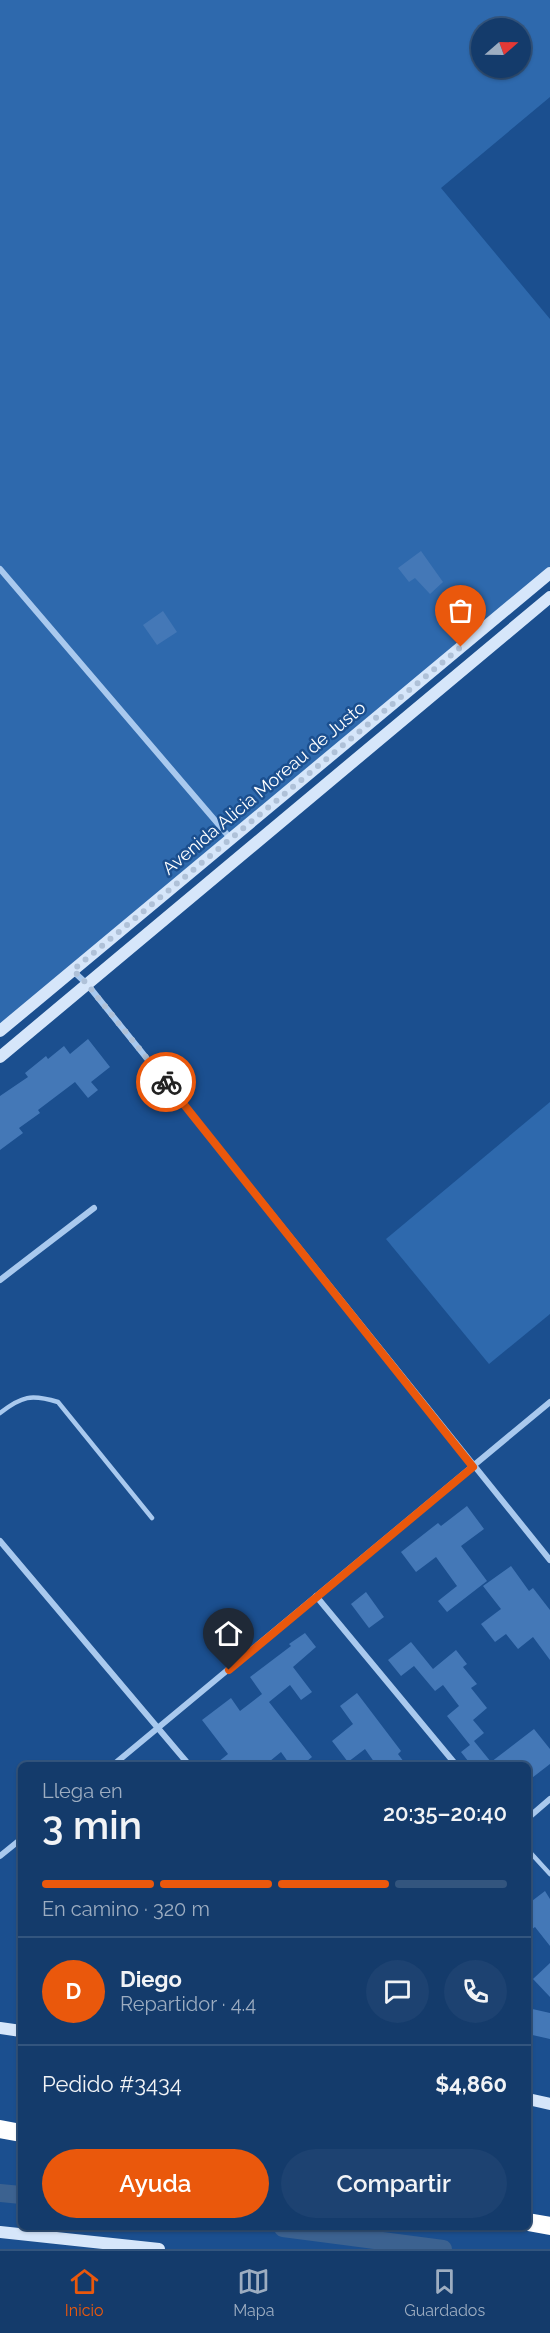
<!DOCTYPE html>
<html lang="es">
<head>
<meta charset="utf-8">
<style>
	:root { --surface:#143b6b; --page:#1d4271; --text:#f1f3f6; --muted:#9dadc1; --line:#33557e; --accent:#ea580c }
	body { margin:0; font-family:Raleway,sans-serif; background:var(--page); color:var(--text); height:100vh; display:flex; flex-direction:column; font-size:22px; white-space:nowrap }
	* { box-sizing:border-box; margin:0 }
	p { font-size:20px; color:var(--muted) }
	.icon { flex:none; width:33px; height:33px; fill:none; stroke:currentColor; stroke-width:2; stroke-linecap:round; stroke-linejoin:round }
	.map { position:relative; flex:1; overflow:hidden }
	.sheet { position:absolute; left:18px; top:1762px; width:513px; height:468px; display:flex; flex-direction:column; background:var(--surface); border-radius:9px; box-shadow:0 2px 4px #0004,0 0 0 2px var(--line) }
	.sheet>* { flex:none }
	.needle { width:39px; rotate:70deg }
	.fabs { position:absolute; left:471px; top:18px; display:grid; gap:12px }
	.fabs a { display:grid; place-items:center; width:60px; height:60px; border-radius:50%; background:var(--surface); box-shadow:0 2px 4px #0004,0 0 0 2px var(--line); font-size:30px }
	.pin { position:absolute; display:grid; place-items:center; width:51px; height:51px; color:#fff; margin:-62px -26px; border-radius:50% 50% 50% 0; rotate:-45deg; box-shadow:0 0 6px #0007 }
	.pin .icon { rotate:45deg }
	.courier { position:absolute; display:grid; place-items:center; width:60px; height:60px; margin:-30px; border:4px solid #ea580c; border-radius:50%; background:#fff; color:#222; box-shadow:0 2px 8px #0007 }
	.headline em { font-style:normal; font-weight:600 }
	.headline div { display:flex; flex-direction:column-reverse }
	.headline { display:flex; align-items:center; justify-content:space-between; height:102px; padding:0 24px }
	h1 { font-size:39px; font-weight:600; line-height:45px }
	.bar { display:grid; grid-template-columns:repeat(4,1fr); gap:9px 6px; align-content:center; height:72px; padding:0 24px }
	.bar i { height:8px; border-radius:4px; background:var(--line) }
	.bar .active { background:var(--accent) }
	.bar p { grid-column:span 4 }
	.line { display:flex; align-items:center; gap:15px; padding:0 24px; border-top:2px solid var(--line) }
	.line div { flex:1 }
	.round { display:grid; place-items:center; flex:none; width:63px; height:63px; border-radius:32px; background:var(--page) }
	.primary-button { display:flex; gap:12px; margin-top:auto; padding:12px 24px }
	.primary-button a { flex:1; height:69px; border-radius:36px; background:var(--accent); color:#fff; font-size:24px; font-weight:600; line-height:69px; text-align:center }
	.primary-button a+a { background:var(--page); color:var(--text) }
	.dock { display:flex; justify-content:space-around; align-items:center; height:84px; border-top:2px solid var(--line); background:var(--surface); font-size:16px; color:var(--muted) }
	.dock a { display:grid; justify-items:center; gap:3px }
	.dock .active { color:var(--accent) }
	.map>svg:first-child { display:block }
	.green { fill:#2e69ad; fill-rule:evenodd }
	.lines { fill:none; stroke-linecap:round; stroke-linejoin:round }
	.canal { stroke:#3c6290; stroke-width:18 }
	.building { fill:#4478b7 }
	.lane { stroke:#a9c9ee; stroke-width:4.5 }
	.street { stroke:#a9c9ee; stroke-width:6 }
	.secondary { stroke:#d6e6fa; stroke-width:12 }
	.highway { stroke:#fff; stroke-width:18 }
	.done { stroke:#afc1d8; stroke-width:6; stroke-dasharray:0 10.8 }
	.route { stroke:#ea580c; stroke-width:8 }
	.labels { text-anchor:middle; stroke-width:5; stroke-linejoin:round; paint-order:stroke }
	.street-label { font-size:18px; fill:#fff; stroke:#1b4f8f }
</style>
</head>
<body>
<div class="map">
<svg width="550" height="2249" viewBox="0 0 550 2249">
	<rect width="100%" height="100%" fill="#1b4f8f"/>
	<!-- green -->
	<g class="green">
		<path d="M 0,0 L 550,0 L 550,97 L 441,188 L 550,319 L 550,571 L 0,1030 ZM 482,28 L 520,28 L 520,68 L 482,68 Z"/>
		<path d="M 550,1102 L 550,1314 L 489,1364 L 386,1239 Z"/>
	</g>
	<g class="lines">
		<!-- canal -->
		<g class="canal">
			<path d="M 0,2193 L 21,2195"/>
			<path d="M 283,2228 L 443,2249"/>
		</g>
	</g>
	<!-- building -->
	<g class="building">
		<path d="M 421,551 L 443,582 L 430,594 L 415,578 L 409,582 L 398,568 Z"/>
		<path d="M 163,611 L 177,632 L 157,645 L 143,625 Z"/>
		<path d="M 88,1039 L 110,1067 L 91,1082 L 98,1090 L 88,1098 L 75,1082 L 38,1110 L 40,1113 L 19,1128 L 23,1133 L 0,1150 L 0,1096 L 28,1077 L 25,1073 L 46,1056 L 48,1059 L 64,1046 L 70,1054 Z"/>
		<path d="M 467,1506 L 484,1529 L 461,1546 L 487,1581 L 447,1612 L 438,1601 L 457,1586 L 436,1557 L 416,1572 L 401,1552 L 438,1523 L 441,1526 Z"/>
		<path d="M 511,1566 L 529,1591 L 533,1588 L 550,1610 L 550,1660 L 533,1637 L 518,1649 L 506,1634 L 495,1642 L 481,1624 L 501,1609 L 483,1586 Z"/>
		<path d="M 366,1592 L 384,1617 L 369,1628 L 351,1604 Z"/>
		<path d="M 305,1633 L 316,1647 L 293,1667 L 312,1692 L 301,1700 L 290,1685 L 269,1702 L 312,1757 L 301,1766 L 291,1766 L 281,1752 L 264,1766 L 213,1766 L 228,1754 L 202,1720 L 231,1698 L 240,1711 L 262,1694 L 250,1677 L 291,1646 L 289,1644 Z"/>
		<path d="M 411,1642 L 433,1669 L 456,1650 L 467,1664 L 463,1667 L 477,1684 L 471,1688 L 487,1708 L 473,1720 L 484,1733 L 474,1741 L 491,1762 L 534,1729 L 550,1749 L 550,1764 L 528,1781 L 528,1766 L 472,1766 L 461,1752 L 470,1745 L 447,1716 L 459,1706 L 443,1685 L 435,1691 L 414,1666 L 401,1676 L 388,1660 Z"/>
		<path d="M 357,1693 L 401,1751 L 398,1754 L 407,1766 L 377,1766 L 365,1749 L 348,1762 L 332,1741 L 353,1724 L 340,1706 Z"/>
		<path d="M 545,1891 L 550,1899 L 550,1946 L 535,1927 L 528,1932 L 528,1904 Z"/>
		<path d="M 550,1963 L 550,1997 L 533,1979 Z"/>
		<path d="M 528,2008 L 550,2013 L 550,2039 L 528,2034 Z"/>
	</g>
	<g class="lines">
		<!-- lane -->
		<g class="lane">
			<path d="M 0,1413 C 22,1396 31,1394 58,1402 L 152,1518"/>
			<path d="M 528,1850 L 550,1874"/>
		</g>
		<!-- street -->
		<g class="street">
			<path d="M 0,569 L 231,839"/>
			<path d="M 73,971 L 87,984 L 550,1560"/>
			<path d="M 0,1280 L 94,1208"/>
			<path d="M 0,1541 L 190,1766"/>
			<path d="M 316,1596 L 457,1766"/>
			<path d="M 112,1766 L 550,1402"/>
			<path d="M 528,1818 L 550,1799"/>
			<path d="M 0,1856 L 21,1839"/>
		</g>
		<!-- secondary -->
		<g class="secondary">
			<path d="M 0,1031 L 550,573"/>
			<path d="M 0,1057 L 550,597"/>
			<path d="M 0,2028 L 21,2031"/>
			<path d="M 528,2099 L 550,2104"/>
			<path d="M 0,2232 L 159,2249"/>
		</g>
		<!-- highway -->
		<g class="highway">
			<path d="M 0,2129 L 21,2133"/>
			<path d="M 528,2222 L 550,2226"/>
		</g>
	</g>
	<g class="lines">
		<!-- done -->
		<path class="done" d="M 166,1082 L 87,984 L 73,970 L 461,647"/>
		<!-- route -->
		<path class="route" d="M 166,1082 L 473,1467 L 229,1670"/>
	</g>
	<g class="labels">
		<!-- street labels -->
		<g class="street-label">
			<text transform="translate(264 788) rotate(-40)" y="6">Avenida Alicia Moreau de Justo</text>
		</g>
	</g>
</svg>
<div class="fabs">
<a><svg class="needle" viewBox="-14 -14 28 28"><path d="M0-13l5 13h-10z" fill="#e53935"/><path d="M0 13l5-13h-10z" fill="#9dadc1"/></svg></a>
</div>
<div class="pin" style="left:461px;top:647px;background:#ea580c"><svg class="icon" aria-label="bag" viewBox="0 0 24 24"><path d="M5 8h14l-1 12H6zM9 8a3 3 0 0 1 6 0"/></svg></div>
<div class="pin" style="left:229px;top:1670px;background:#1f2937"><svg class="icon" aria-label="home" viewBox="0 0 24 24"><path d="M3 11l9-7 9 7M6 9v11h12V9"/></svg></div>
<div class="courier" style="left:166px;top:1082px"><svg class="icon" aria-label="bike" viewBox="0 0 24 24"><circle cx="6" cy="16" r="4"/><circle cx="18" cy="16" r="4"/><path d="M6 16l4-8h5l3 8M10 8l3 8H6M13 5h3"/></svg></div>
<section class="sheet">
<div class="headline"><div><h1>3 min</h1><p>Llega en</p></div><em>20:35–20:40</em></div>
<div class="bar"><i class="active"></i><i class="active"></i><i class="active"></i><i></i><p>En camino · 320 m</p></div>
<div class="line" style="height:108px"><b class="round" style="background:var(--accent);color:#fff">D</b><div><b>Diego</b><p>Repartidor · 4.4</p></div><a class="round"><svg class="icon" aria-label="chat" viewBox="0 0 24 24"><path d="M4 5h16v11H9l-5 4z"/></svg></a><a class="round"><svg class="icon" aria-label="phone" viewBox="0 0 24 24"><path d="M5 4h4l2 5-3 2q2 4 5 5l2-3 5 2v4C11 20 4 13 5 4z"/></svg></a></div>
<div class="line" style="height:78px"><div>Pedido #3434</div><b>$4,860</b></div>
<div class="primary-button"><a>Ayuda</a><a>Compartir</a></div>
</section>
</div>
<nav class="dock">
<a class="active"><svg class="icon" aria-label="home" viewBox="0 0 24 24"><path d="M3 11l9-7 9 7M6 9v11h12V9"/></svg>Inicio</a>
<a><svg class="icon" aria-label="map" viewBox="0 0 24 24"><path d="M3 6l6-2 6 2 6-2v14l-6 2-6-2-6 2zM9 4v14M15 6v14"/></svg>Mapa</a>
<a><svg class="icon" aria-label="saved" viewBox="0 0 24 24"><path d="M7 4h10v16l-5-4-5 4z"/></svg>Guardados</a>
</nav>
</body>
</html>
